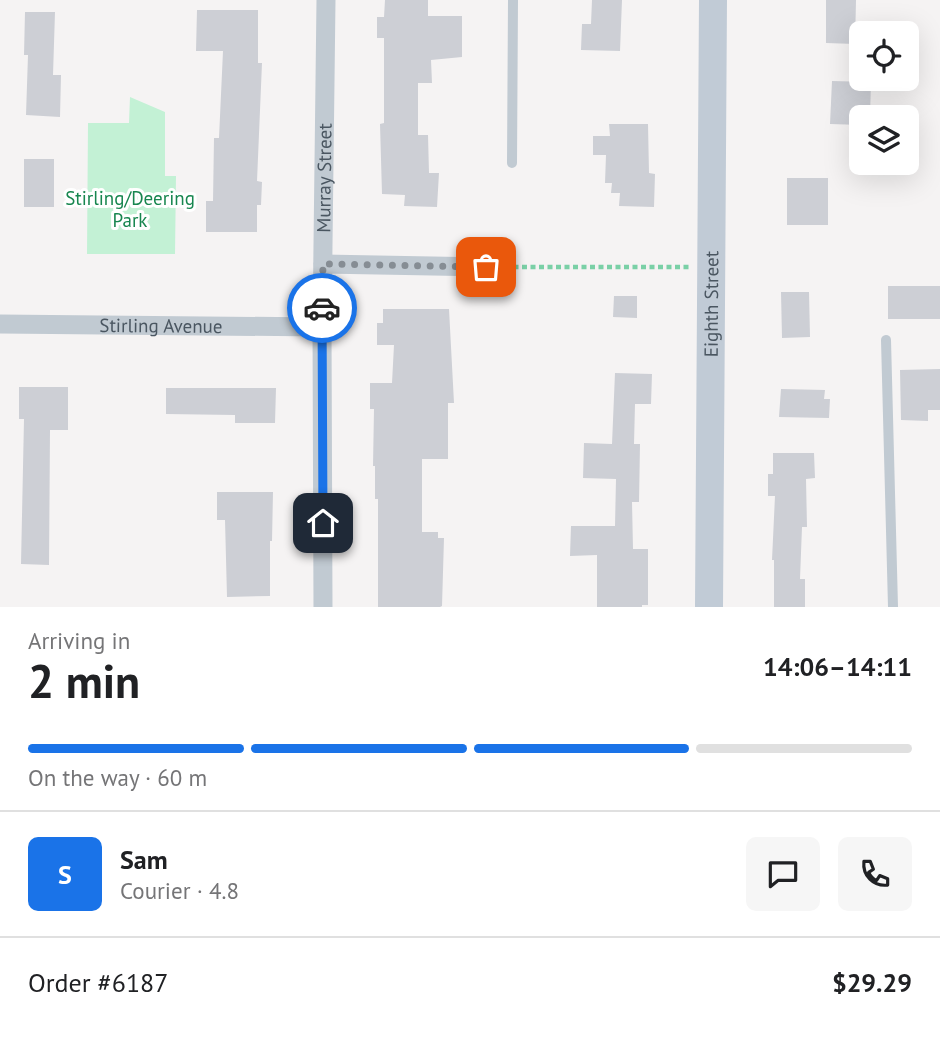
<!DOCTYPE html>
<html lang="en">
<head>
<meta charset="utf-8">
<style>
	:root { --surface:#fff; --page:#f6f6f6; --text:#202124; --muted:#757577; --line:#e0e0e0; --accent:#1a73e8 }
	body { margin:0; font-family:"PT Sans",sans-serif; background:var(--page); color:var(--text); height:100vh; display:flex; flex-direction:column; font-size:26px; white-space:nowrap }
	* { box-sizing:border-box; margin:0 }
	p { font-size:23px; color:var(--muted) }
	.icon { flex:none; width:38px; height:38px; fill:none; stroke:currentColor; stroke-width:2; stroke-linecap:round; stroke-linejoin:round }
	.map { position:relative; height:607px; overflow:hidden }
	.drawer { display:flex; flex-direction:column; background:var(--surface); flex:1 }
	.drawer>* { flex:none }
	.fabs { position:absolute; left:849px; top:21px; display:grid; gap:14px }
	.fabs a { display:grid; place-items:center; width:70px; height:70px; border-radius:10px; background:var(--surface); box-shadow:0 7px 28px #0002; font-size:35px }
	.pin { position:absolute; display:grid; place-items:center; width:60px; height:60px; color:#fff; margin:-30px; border-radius:14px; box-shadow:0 4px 10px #0006 }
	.courier { position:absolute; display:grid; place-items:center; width:70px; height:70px; margin:-35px; border:5px solid #1a73e8; border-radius:50%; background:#fff; color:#222; box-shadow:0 2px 9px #0007 }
	.head em { font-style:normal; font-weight:600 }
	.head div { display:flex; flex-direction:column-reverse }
	.head { display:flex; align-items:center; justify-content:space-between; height:119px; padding:0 28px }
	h1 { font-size:46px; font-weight:600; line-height:52px }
	.bar { display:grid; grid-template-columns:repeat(4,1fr); gap:10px 7px; align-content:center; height:84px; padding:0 28px }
	.bar i { height:9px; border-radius:5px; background:var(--line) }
	.bar .current { background:var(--accent) }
	.bar p { grid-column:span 4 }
	.line { display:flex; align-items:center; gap:18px; padding:0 28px; border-top:2px solid var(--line) }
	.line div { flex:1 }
	.round { display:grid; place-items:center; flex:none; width:74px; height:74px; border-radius:10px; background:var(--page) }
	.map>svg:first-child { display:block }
	.green { fill:#c3f1d5 }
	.building { fill:#cdcfd5 }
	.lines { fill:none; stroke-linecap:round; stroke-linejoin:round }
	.path { stroke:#7ad0a6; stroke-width:4.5; stroke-dasharray:5 3.5; stroke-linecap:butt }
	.lane { stroke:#c1cad2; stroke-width:10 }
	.street { stroke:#c1cad2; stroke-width:19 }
	.secondary { stroke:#c1cbd6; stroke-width:28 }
	.done { stroke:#868d94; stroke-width:7; stroke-dasharray:0 12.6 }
	.route { stroke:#1a73e8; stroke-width:9 }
	.labels { text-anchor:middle; stroke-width:6; stroke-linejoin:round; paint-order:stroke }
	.street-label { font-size:19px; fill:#4a5661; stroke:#fff }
	.park-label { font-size:19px; fill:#17864f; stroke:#fff }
</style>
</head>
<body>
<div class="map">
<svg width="940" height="607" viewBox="0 0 940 607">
	<rect width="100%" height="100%" fill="#f5f3f3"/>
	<!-- green -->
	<path class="green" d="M 130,97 L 165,112 L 165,176 L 176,176 L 175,254 L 87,254 L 88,123 L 129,123 Z"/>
	<!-- building -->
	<g class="building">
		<path d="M 385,0 L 428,0 L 428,16 L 462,16 L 462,57 L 431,60 L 432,83 L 418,83 L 418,135 L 428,135 L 429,173 L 439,173 L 437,207 L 404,206 L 405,195 L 382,194 L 380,124 L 384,123 L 384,38 L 377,38 L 377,17 L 384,17 Z"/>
		<path d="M 592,0 L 622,0 L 620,51 L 581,50 L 582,24 L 591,24 Z"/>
		<path d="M 826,0 L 856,0 L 855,44 L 826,43 Z"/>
		<path d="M 197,10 L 258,10 L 258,63 L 262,63 L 257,181 L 262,182 L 261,205 L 257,205 L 257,232 L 206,232 L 206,201 L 213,201 L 214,138 L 219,138 L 223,51 L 196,51 Z"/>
		<path d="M 25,12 L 55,12 L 53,75 L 61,75 L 60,117 L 26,115 L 28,55 L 24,55 Z"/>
		<path d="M 832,81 L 871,82 L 870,117 L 861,117 L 861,125 L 830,124 Z"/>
		<path d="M 609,124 L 648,124 L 649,173 L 655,174 L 654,207 L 619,206 L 620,193 L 611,193 L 612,183 L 605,183 L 606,155 L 593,155 L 593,136 L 610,136 Z"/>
		<rect x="24" y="159" width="30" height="48"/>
		<rect x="787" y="178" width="41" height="47"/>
		<rect x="888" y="286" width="52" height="33"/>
		<path d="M 781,292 L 809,292 L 810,337 L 782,338 Z"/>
		<path d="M 614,296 L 637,296 L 637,318 L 613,317 Z"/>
		<path d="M 383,309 L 449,309 L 454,403 L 448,403 L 448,459 L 422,459 L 422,532 L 438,532 L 438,538 L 444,538 L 442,606 L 440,607 L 378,607 L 378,499 L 375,499 L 375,466 L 373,466 L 374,409 L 370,409 L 370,383 L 392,383 L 394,345 L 377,345 L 377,323 L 383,323 Z"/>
		<path d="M 940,369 L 940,410 L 928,410 L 928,421 L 901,420 L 900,370 Z"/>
		<path d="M 615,373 L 652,374 L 651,404 L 635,404 L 634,444 L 640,444 L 639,502 L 632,502 L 633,549 L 648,549 L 648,605 L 642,605 L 642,607 L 597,607 L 597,555 L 570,556 L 571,526 L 615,526 L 616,479 L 583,478 L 584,443 L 612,444 Z"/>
		<path d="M 19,387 L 68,387 L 68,430 L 50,430 L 49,565 L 21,564 L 24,419 L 19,419 Z"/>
		<path d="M 166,388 L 276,388 L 275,423 L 235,423 L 235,415 L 166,414 Z"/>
		<path d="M 781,389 L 825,390 L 824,399 L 830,399 L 829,418 L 779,417 Z"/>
		<path d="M 773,453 L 814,453 L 815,478 L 806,479 L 807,527 L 802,527 L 800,579 L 805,579 L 805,607 L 774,607 L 774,560 L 772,560 L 775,496 L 768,496 L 768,474 L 773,474 Z"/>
		<path d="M 217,492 L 273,492 L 272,541 L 270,541 L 270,596 L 227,597 L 225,520 L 217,520 Z"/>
	</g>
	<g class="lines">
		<!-- path -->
		<path class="path" d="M 505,267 L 689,267"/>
		<!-- lane -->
		<g class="lane">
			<path d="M 512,163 L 513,0"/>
			<path d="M 886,340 L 893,607"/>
		</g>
		<!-- street -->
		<g class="street">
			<path d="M 323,264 L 487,267"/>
			<path id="s1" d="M 0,324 L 322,327"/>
			<path id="s2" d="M 323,607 L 322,327 L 326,0"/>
		</g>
		<!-- secondary -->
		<path class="secondary" id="s3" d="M 709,607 L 713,0"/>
	</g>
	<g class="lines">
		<!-- done -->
		<path class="done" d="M 322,308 L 323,264 L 486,267"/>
		<!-- route -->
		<path class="route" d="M 322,308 L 323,523"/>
	</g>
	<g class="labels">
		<!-- street labels -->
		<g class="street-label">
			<text dy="7" stroke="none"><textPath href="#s2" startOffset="429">Murray Street</textPath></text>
			<text dy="7" stroke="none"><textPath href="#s3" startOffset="303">Eighth Street</textPath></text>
			<text dy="7" stroke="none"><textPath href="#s1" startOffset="161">Stirling Avenue</textPath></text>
		</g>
		<!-- park labels -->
		<g class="park-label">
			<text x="130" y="205">Stirling/Deering<tspan x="130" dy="22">Park</tspan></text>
		</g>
	</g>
</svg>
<div class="fabs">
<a><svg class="icon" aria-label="locate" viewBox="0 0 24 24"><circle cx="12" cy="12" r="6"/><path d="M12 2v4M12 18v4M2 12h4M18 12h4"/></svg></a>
<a><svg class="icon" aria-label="layers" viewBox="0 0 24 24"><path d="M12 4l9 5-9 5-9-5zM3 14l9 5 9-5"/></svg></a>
</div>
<div class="pin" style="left:486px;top:267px;background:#ea580c"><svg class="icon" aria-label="bag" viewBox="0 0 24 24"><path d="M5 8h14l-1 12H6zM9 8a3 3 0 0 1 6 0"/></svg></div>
<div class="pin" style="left:323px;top:523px;background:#1f2937"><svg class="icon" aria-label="home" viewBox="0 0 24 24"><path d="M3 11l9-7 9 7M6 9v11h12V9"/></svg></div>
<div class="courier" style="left:322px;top:308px"><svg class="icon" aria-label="car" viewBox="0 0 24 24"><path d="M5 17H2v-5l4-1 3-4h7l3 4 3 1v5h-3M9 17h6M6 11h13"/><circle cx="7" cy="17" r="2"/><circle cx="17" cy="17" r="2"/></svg></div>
</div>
<section class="drawer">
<div class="head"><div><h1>2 min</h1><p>Arriving in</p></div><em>14:06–14:11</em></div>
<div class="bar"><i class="current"></i><i class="current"></i><i class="current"></i><i></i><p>On the way · 60 m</p></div>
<div class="line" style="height:126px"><b class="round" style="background:var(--accent);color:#fff">S</b><div><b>Sam</b><p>Courier · 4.8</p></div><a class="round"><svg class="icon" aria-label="chat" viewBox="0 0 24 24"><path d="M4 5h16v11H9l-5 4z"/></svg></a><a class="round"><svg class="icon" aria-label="phone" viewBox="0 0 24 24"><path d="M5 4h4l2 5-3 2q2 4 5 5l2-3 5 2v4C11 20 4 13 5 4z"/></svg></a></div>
<div class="line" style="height:91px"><div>Order #6187</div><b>$29.29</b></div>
</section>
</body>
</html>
